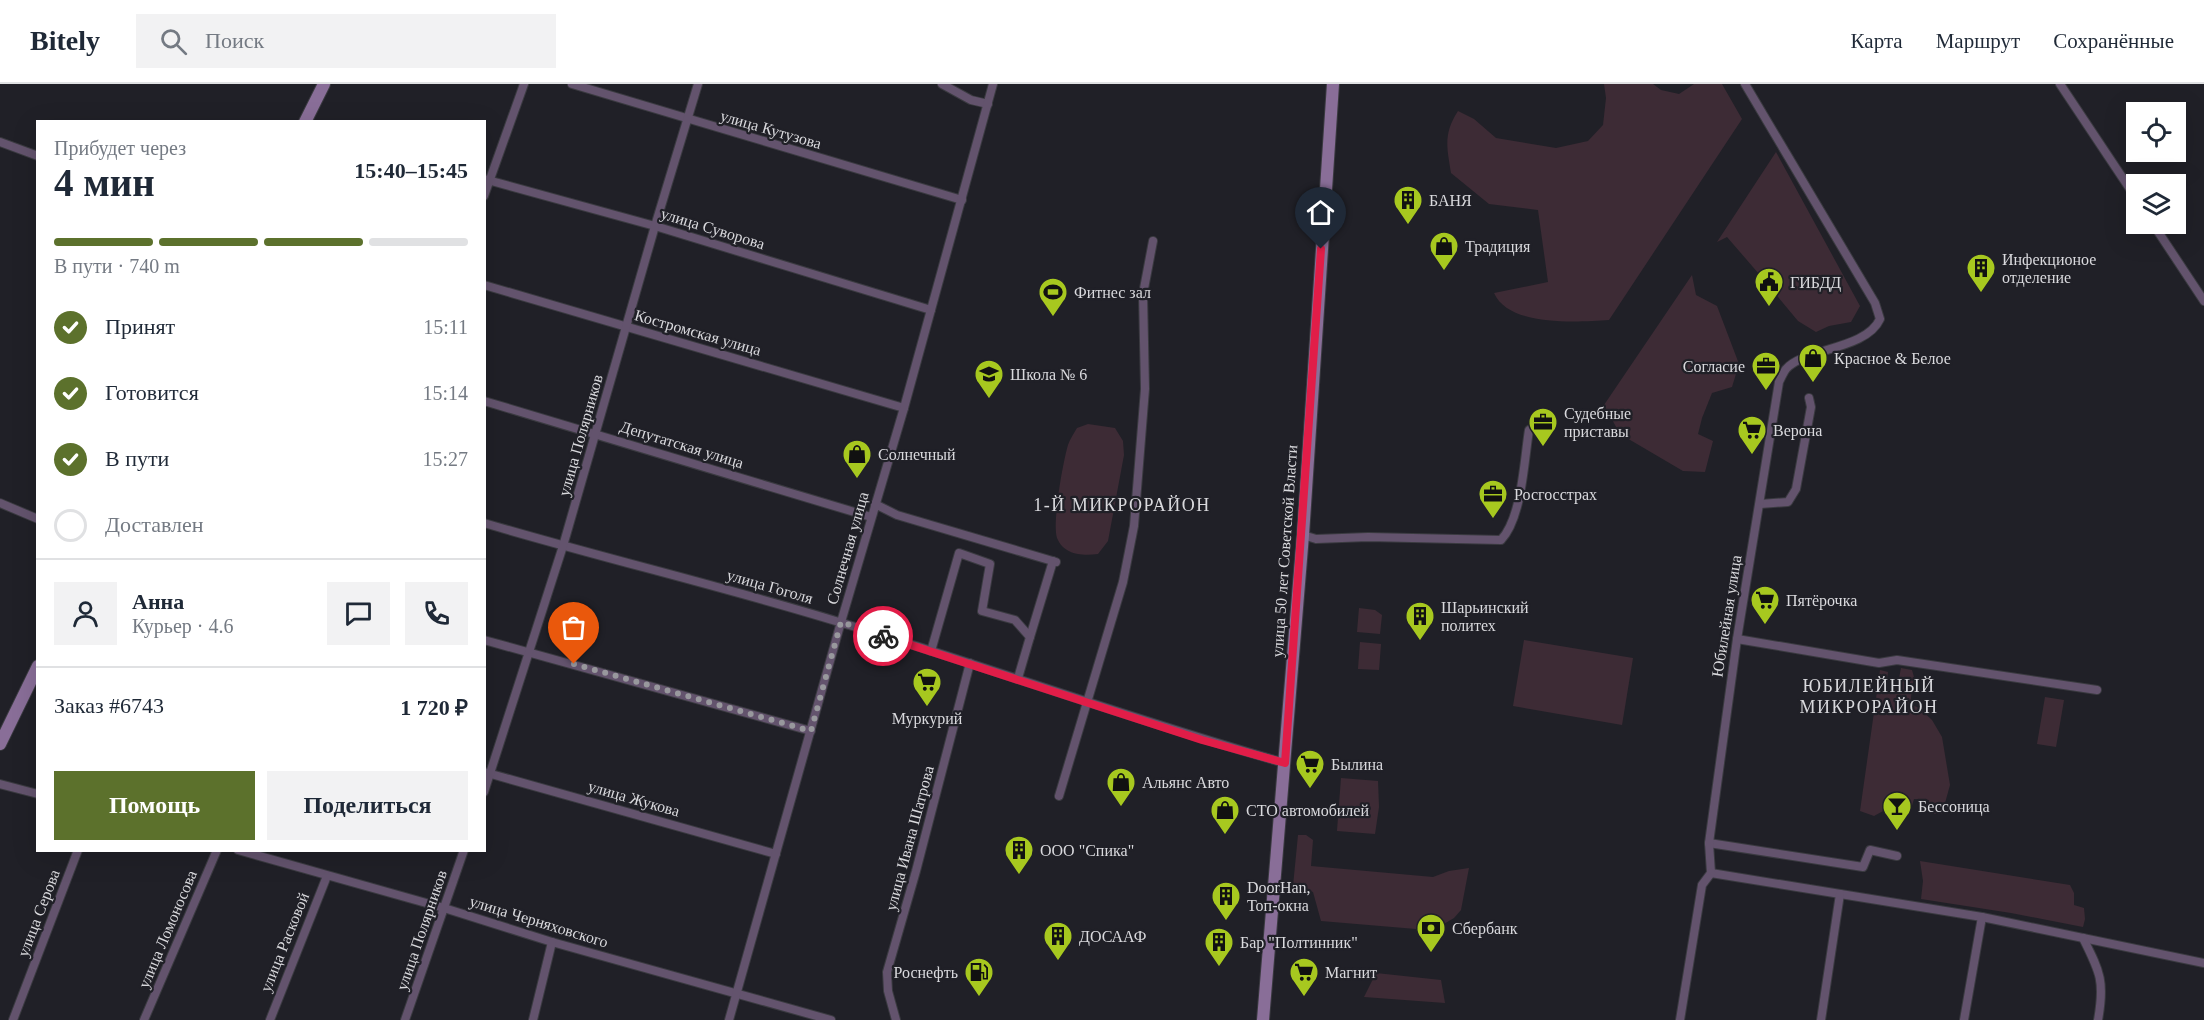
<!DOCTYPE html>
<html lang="ru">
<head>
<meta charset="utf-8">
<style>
	:root { --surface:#fff; --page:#f2f2f3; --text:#1f2937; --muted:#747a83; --line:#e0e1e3; --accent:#5c712c }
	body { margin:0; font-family:Georgia,serif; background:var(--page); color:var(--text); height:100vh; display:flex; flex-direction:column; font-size:22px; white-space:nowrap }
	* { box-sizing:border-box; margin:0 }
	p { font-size:20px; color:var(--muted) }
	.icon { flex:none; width:33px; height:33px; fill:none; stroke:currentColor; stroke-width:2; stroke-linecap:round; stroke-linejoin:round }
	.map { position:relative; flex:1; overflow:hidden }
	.side { position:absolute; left:36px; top:36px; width:450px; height:732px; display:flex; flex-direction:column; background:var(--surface); border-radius:0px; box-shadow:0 6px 24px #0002 }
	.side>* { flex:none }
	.fabs { position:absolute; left:2126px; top:18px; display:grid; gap:12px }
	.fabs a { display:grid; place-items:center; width:60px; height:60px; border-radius:0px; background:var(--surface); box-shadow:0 6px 24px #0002; font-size:30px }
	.pin { position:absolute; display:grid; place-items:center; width:51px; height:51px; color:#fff; margin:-62px -26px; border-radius:50% 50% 50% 0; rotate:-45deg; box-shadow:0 0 6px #0007 }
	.pin .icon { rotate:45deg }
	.courier { position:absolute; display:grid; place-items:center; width:60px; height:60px; margin:-30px; border:4px solid #e11d48; border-radius:50%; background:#fff; color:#222; box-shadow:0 2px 8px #0007 }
	.head em { font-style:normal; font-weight:700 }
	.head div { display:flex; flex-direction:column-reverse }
	.head { display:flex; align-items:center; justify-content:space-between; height:102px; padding:0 18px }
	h1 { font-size:39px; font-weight:700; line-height:45px }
	.bar { display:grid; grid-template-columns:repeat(4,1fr); gap:9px 6px; align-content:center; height:72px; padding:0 18px }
	.bar i { height:8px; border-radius:4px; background:var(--line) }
	.bar .on { background:var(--accent) }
	.bar p { grid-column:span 4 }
	.line { display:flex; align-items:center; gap:15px; padding:0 18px; border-top:2px solid var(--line) }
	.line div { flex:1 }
	.round { display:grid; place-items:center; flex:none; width:63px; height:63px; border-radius:0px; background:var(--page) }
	ol { padding:0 18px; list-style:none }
	li { display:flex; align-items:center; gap:18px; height:66px }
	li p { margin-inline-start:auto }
	li .icon { padding:6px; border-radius:50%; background:var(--accent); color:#fff; stroke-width:4 }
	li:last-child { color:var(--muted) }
	li i { width:33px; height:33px; border:3px solid var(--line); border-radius:50% }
	.action { display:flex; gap:12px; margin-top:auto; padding:12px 18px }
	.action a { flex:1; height:69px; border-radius:0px; background:var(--accent); color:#fff; font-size:24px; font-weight:700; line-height:69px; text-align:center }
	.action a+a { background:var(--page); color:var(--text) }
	header { display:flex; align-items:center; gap:36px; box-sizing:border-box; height:84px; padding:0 30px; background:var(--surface); border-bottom:2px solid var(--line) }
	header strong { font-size:28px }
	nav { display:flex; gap:33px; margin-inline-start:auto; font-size:21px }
	.search { width:420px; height:54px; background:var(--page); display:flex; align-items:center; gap:15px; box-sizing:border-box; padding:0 21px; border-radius:0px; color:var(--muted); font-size:22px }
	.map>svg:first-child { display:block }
	.green { fill:#3d2b35 }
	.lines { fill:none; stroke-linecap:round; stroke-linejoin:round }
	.street-casing { stroke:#3a3a40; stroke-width:10 }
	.secondary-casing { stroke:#3a3a40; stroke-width:14 }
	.street { stroke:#63536d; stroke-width:8 }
	.secondary { stroke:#896e98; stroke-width:12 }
	.done { stroke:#98989d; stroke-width:6; stroke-dasharray:0 10.8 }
	.route { stroke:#e11d48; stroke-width:8 }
	.labels { text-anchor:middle; stroke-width:4.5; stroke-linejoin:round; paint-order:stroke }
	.street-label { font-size:16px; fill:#d9d9dd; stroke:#202027 }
	.poi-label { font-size:16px; fill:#d9d9dd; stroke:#202027; text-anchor:start }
	.neighbourhood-label { font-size:18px; letter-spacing:1.5px; fill:#d9d9dd; stroke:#202027 }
</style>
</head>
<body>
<header>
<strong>Bitely</strong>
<div class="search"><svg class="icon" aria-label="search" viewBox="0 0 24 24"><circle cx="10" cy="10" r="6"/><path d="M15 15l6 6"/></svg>Поиск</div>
<nav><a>Карта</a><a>Маршрут</a><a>Сохранённые</a></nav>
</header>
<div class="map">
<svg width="2204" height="936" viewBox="0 0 2204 936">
	<rect width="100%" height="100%" fill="#202027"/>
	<!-- green -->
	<g class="green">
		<path d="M 1604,0 L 1653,0 L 1661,6 L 1679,10 L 1694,0 L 1722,0 L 1742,35 L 1609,236 C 1577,238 1509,243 1494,209 L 1548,198 L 1538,126 L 1489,120 L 1451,89 C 1447,64 1443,50 1458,27 L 1474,35 L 1496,54 L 1556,64 L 1588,57 L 1603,41 L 1606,14 Z"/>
		<path d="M 1776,68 L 1860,222 L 1851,238 L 1829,242 L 1816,248 L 1798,237 L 1759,190 L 1727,153 L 1717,158 Z"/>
		<path d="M 1692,191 L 1696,211 L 1717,222 L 1739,280 L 1732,303 L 1712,309 L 1702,334 L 1698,350 L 1713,357 L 1705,388 L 1683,387 L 1620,350 L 1604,321 Z"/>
		<path d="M 1088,340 L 1115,344 L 1123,357 L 1124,371 L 1108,457 L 1098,470 C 1082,472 1064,471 1057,454 C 1052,439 1063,378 1068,361 C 1070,355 1074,349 1077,344 Z"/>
		<path d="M 1359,524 L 1375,526 L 1382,531 L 1380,550 L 1357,548 Z"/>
		<path d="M 1524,556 L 1633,574 L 1622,641 L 1513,622 Z"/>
		<path d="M 1360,558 L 1381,560 L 1379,586 L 1358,585 Z"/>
		<path d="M 1901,584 L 1912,586 L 1914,593 L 1910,620 L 1919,624 L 1932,636 L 1942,653 L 1950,701 L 1942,730 L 1934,730 L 1929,726 L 1929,716 L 1914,715 L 1909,731 L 1885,726 L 1874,732 L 1860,727 L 1880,586 L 1888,588 L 1885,608 L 1896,610 Z"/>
		<path d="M 2045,613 L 2064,616 L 2056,663 L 2037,660 Z"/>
		<path d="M 1341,694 L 1378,697 L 1379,723 L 1375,750 L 1337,747 Z"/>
		<path d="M 1298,751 L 1306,751 L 1313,756 L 1311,782 L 1433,793 L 1449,787 L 1469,784 L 1461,826 L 1454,834 L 1437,844 L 1416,845 L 1321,837 L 1313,808 L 1293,802 Z"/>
		<path d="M 1920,777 L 2070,801 L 2074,809 L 2074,821 L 2084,824 L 2085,835 L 2083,843 L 2011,829 L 1921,815 L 1923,797 Z"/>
		<path d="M 1376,889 L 1441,896 L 1445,919 L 1364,913 Z"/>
	</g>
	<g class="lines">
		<!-- street casing -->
		<g class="street-casing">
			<g id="street">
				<path d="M 572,0 L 962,116"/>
				<path d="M 942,0 L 971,16 L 988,20"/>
				<path d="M 2060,0 L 2136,114"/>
				<path d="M 0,58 L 38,72"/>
				<path d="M 484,95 L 655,142 L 931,226"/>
				<path d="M 484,112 L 524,0"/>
				<path d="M 2153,140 L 2204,217"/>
				<path d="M 484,201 L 904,324"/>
				<path d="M 484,317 L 871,433"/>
				<path d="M 0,419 L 38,435"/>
				<path d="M 875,420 L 897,431 L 1056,478"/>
				<path d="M 1760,420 L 1788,418 L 1796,405 L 1811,323 L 1809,314"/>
				<path d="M 484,439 C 602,474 722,502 839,538 C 989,583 1135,637 1285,679"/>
				<path d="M 1303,451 L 1316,455 L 1368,453 L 1501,456 C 1522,434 1524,377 1529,346 L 1543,337"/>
				<path d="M 1030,553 L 1053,477"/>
				<path d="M 1737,555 L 1879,579 L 1897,576 L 2097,606"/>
				<path d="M 484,556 L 811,647"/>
				<path d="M 931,567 L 959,469 L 990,480 L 982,527 L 1015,536 L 1030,553 L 1018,594"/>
				<path d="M 484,688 L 776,770"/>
				<path d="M 0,700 L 38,710"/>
				<path d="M 484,708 L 563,462 L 655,142 L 698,0"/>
				<path d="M 1059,712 L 1123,498 L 1134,442 L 1145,305 L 1143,210 L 1153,157"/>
				<path d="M 1709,759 L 1863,783 L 1870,766 L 1897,772"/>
				<path d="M 238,766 L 444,824 L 552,858 L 831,936"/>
				<path d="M 1711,789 L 1709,759 L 1737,555 L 1779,298 C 1781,294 1783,289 1786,285 C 1804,264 1866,266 1880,235 L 1875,219 L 1745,0"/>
				<path d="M 1711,789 L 1982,833 L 2204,879"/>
				<path d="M 2083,854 C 2100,888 2105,897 2098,936"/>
				<path d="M 13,936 L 78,766"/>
				<path d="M 144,936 L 217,766"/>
				<path d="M 270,936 L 327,792"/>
				<path d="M 405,936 L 464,766"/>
				<path d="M 533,936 L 552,858"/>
				<path d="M 729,936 L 841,538 L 904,324 L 993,0"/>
				<path d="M 896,936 L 888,907 L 887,888 L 916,787 L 970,579"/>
				<path d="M 1680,936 L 1702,801 L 1711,789"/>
				<path d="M 1821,936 L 1840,810"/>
				<path d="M 1964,936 L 1982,833"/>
			</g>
		</g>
		<!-- secondary casing -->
		<g class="secondary-casing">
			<g id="secondary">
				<path d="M 305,38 L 324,0"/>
				<path d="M 0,660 L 38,582"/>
				<path d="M 1263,936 L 1303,451 L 1333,0"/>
			</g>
		</g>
		<!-- street -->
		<use href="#street" class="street"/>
		<!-- secondary -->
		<use href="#secondary" class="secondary"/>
	</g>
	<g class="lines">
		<!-- done -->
		<path class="done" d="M 574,580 L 811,647 L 841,538 L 883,552"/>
		<!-- route -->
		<path class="route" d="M 883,552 L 1202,656 L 1285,679 L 1321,165"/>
	</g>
	<!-- icons -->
	<defs>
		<g id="building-pin" transform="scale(1.5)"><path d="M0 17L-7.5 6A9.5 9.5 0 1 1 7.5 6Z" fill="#a7c81f" stroke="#202027"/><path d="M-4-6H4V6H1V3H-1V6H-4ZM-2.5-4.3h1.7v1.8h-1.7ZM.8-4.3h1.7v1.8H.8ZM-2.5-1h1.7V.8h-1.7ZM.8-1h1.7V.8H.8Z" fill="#111"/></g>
		<g id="shop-pin" transform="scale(1.5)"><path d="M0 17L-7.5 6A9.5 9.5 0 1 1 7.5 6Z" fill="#a7c81f" stroke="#202027"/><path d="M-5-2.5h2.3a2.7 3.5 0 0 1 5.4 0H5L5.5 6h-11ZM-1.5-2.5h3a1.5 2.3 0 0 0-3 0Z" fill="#111"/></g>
		<g id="civic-pin" transform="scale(1.5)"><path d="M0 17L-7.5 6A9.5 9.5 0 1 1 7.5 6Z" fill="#a7c81f" stroke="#202027"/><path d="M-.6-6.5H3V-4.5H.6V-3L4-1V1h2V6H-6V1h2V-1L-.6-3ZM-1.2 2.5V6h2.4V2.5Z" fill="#111"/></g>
		<g id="stadium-pin" transform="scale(1.5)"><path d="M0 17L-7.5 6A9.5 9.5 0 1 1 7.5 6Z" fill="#a7c81f" stroke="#202027"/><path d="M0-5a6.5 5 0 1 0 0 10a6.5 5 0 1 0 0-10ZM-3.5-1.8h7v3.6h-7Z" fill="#111"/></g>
		<g id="office-pin" transform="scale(1.5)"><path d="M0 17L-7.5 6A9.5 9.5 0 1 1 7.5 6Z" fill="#a7c81f" stroke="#202027"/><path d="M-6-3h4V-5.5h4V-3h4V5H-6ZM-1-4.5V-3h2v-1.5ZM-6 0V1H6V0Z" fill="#111"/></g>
		<g id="school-pin" transform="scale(1.5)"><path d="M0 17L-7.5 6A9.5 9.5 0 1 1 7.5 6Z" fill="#a7c81f" stroke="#202027"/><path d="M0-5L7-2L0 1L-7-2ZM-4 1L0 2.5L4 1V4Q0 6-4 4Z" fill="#111"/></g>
		<g id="supermarket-pin" transform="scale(1.5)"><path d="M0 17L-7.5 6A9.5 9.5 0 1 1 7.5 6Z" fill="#a7c81f" stroke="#202027"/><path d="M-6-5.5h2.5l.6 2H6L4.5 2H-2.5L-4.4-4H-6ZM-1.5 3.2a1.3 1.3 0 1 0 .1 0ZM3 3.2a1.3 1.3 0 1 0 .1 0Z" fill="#111"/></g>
		<g id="bar-pin" transform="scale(1.5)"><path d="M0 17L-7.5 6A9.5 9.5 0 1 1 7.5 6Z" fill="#a7c81f" stroke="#202027"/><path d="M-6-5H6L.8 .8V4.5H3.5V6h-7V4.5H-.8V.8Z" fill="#111"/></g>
		<g id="bank-pin" transform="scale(1.5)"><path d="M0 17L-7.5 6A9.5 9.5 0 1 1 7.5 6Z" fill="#a7c81f" stroke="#202027"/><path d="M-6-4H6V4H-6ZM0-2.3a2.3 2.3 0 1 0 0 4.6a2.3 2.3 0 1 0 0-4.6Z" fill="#111"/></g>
		<g id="fuel-pin" transform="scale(1.5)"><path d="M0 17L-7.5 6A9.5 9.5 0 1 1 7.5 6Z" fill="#a7c81f" stroke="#202027"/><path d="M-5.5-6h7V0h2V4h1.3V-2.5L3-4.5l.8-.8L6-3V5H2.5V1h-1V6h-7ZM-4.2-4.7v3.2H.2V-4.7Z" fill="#111"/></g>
	</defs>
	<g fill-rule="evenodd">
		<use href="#building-pin" x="1408" y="116"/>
		<use href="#shop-pin" x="1444" y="162"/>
		<use href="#building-pin" x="1981" y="184"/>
		<use href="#civic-pin" x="1769" y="198"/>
		<use href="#stadium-pin" x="1053" y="208"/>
		<use href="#shop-pin" x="1813" y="274"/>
		<use href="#office-pin" x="1766" y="282"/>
		<use href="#school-pin" x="989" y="290"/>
		<use href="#office-pin" x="1543" y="338"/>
		<use href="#supermarket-pin" x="1752" y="346"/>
		<use href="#shop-pin" x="857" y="370"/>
		<use href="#office-pin" x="1493" y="410"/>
		<use href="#supermarket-pin" x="1765" y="516"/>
		<use href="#building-pin" x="1420" y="532"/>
		<use href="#supermarket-pin" x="927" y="598"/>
		<use href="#supermarket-pin" x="1310" y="680"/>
		<use href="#shop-pin" x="1121" y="698"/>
		<use href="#bar-pin" x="1897" y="722"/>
		<use href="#shop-pin" x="1225" y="726"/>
		<use href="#building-pin" x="1019" y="766"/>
		<use href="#building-pin" x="1226" y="812"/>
		<use href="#bank-pin" x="1431" y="844"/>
		<use href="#building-pin" x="1058" y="852"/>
		<use href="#building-pin" x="1219" y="858"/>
		<use href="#fuel-pin" x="979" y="888"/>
		<use href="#supermarket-pin" x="1304" y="888"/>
	</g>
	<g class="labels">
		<!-- street labels -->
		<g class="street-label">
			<text transform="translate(771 45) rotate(16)" y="6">улица Кутузова</text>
			<text transform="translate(713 144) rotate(17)" y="6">улица Суворова</text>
			<text transform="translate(698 248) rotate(16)" y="6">Костромская улица</text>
			<text transform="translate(580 351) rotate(-74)" y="6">улица Полярников</text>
			<text transform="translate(682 360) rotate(17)" y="6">Депутатская улица</text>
			<text transform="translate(847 464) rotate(-74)" y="6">Солнечная улица</text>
			<text transform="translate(1284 467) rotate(-86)" y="6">улица 50 лет Советской Власти</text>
			<text transform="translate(770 502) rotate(16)" y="6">улица Гоголя</text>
			<text transform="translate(1726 532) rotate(-81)" y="6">Юбилейная улица</text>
			<text transform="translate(634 714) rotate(16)" y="6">улица Жукова</text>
			<text transform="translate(909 754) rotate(-75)" y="6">улица Ивана Шатрова</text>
			<text transform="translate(38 829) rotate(-69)" y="6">улица Серова</text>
			<text transform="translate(539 837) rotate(17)" y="6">улица Черняховского</text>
			<text transform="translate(167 845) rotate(-67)" y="6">улица Ломоносова</text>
			<text transform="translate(421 846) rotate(-71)" y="6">улица Полярников</text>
			<text transform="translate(284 858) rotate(-68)" y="6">улица Расковой</text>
		</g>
		<!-- poi labels -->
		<g class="poi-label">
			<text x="1429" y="122">БАНЯ</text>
			<text x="1465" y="168">Традиция</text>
			<text x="2002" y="181">Инфекционое<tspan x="2002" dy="18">отделение</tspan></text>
			<text x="1790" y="204">ГИБДД</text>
			<text x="1074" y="214">Фитнес зал</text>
			<text x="1834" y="280">Красное &amp; Белое</text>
			<text x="1745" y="288" text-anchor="end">Согласие</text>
			<text x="1010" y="296">Школа № 6</text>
			<text x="1564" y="335">Судебные<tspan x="1564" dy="18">приставы</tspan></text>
			<text x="1773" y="352">Верона</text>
			<text x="878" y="376">Солнечный</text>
			<text x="1514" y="416">Росгосстрах</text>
			<text x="1786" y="522">Пятёрочка</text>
			<text x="1441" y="529">Шарьинский<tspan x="1441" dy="18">политех</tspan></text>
			<text x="927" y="640" text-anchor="middle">Муркурий</text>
			<text x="1331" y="686">Былина</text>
			<text x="1142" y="704">Альянс Авто</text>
			<text x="1918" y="728">Бессоница</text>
			<text x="1246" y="732">СТО автомобилей</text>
			<text x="1040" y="772">ООО "Спика"</text>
			<text x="1247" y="809">DoorHan,<tspan x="1247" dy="18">Топ-окна</tspan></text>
			<text x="1452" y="850">Сбербанк</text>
			<text x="1079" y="858">ДОСААФ</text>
			<text x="1240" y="864">Бар "Полтинник"</text>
			<text x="958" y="894" text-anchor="end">Роснефть</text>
			<text x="1325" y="894">Магнит</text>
		</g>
		<!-- neighbourhood labels -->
		<g class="neighbourhood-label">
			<text x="1122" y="427">1-Й МИКРОРАЙОН</text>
			<text x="1869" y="608">ЮБИЛЕЙНЫЙ<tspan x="1869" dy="21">МИКРОРАЙОН</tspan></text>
		</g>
	</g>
</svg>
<div class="fabs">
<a><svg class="icon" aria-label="locate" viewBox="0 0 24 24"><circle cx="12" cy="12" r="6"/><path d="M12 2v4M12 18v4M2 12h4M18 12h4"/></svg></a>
<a><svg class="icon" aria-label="layers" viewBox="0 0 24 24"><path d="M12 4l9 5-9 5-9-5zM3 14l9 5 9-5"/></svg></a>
</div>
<div class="pin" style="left:574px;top:580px;background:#ea580c"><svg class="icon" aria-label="bag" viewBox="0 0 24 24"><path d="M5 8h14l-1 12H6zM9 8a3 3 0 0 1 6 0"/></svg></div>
<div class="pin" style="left:1321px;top:165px;background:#1f2937"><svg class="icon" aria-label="home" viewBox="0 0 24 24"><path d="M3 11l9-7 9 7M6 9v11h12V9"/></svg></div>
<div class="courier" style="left:883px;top:552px"><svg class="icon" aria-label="bike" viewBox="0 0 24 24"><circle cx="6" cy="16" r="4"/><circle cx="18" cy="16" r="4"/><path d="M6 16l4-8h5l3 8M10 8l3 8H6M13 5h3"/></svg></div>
<section class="side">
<div class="head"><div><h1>4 мин</h1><p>Прибудет через</p></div><em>15:40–15:45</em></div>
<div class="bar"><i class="on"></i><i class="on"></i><i class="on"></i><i></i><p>В пути · 740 m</p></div>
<ol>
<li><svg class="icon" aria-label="check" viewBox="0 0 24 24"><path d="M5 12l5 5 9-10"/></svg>Принят<p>15:11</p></li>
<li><svg class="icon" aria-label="check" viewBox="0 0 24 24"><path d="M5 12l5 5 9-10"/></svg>Готовится<p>15:14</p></li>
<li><svg class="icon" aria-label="check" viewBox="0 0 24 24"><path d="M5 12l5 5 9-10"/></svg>В пути<p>15:27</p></li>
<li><i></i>Доставлен</li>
</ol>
<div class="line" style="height:108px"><a class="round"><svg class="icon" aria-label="person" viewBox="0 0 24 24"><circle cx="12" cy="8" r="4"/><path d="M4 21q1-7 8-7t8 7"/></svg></a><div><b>Анна</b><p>Курьер · 4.6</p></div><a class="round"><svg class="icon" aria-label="chat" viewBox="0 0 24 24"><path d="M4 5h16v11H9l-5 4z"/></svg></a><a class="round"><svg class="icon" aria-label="phone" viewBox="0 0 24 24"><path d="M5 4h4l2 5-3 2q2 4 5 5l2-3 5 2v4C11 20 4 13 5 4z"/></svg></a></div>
<div class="line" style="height:78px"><div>Заказ #6743</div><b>1 720 ₽</b></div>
<div class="action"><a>Помощь</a><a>Поделиться</a></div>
</section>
</div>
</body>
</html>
